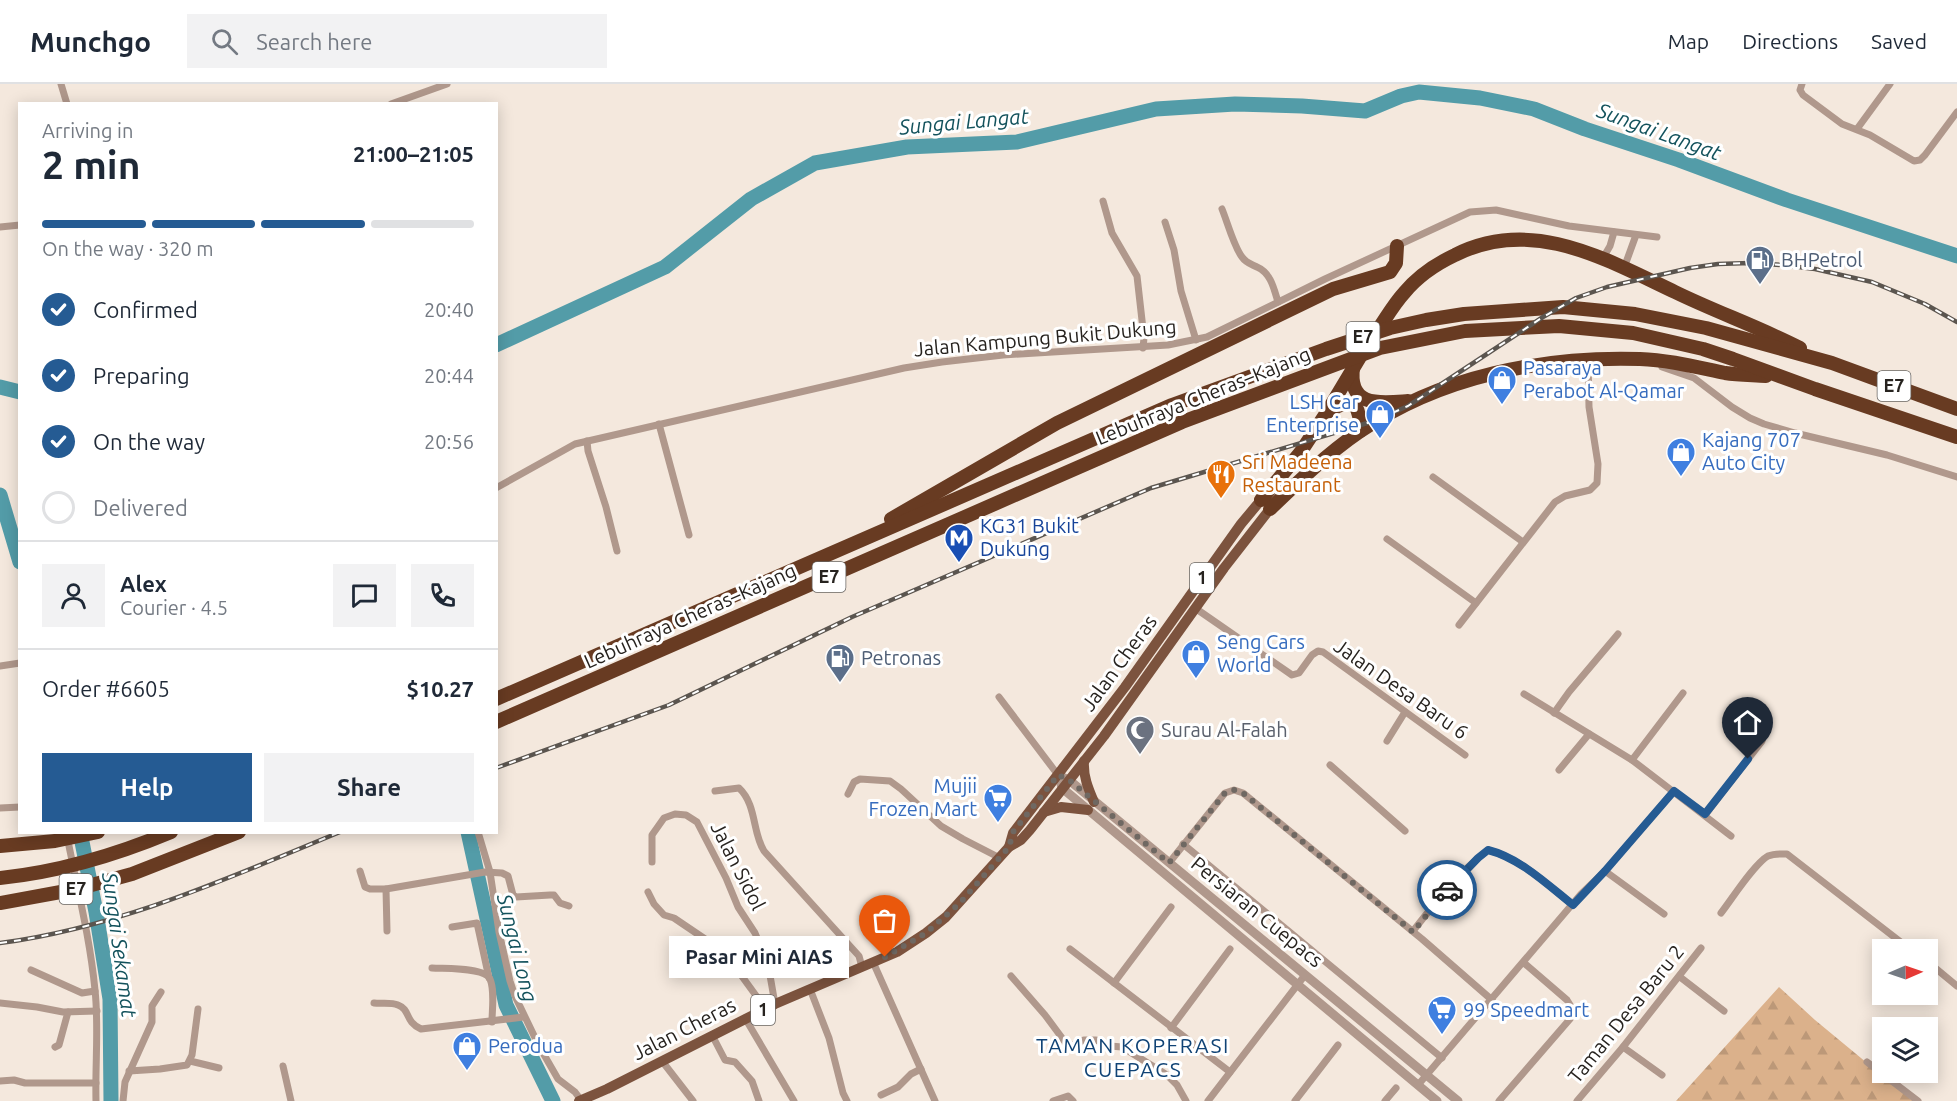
<!DOCTYPE html>
<html lang="en">
<head>
<meta charset="utf-8">
<style>
	:root { --surface:#fff; --page:#f2f2f3; --text:#1f2937; --muted:#747a83; --line:#e0e1e3; --accent:#255b93 }
	body { margin:0; font-family:Ubuntu,sans-serif; background:var(--page); color:var(--text); height:100vh; display:flex; flex-direction:column; font-size:22px; white-space:nowrap }
	* { box-sizing:border-box; margin:0 }
	p { font-size:20px; color:var(--muted) }
	.icon { flex:none; width:33px; height:33px; fill:none; stroke:currentColor; stroke-width:2; stroke-linecap:round; stroke-linejoin:round }
	.map { position:relative; flex:1; overflow:hidden }
	.details { position:absolute; left:18px; top:18px; width:480px; height:732px; display:flex; flex-direction:column; background:var(--surface); border-radius:0px; box-shadow:0 3px 15px #0003 }
	.details>* { flex:none }
	.needle { width:39px; rotate:88deg }
	.fabs { position:absolute; left:1872px; top:855px; display:grid; gap:12px }
	.fabs a { display:grid; place-items:center; width:66px; height:66px; border-radius:0px; background:var(--surface); box-shadow:0 3px 15px #0003; font-size:30px }
	.pin { position:absolute; display:grid; place-items:center; width:51px; height:51px; color:#fff; margin:-62px -26px; border-radius:50% 50% 50% 0; rotate:-45deg; box-shadow:0 0 6px #0007 }
	.pin .icon { rotate:45deg }
	.courier { position:absolute; display:grid; place-items:center; width:60px; height:60px; margin:-30px; border:4px solid #255b93; border-radius:50%; background:#fff; color:#222; box-shadow:0 2px 8px #0007 }
	.bubble { position:absolute; height:42px; border-radius:0px; background:var(--surface); box-shadow:0 3px 15px #0003; font-size:20px; font-weight:600; line-height:42px; text-align:center }
	.head em { font-style:normal; font-weight:600 }
	.head div { display:flex; flex-direction:column-reverse }
	.head { display:flex; align-items:center; justify-content:space-between; height:102px; padding:0 24px }
	h1 { font-size:39px; font-weight:600; line-height:45px }
	.bar { display:grid; grid-template-columns:repeat(4,1fr); gap:9px 6px; align-content:center; height:72px; padding:0 24px }
	.bar i { height:8px; border-radius:4px; background:var(--line) }
	.bar .selected { background:var(--accent) }
	.bar p { grid-column:span 4 }
	.line { display:flex; align-items:center; gap:15px; padding:0 24px; border-top:2px solid var(--line) }
	.line div { flex:1 }
	.round { display:grid; place-items:center; flex:none; width:63px; height:63px; border-radius:0px; background:var(--page) }
	ol { padding:0 24px; list-style:none }
	li { display:flex; align-items:center; gap:18px; height:66px }
	li p { margin-inline-start:auto }
	li .icon { padding:6px; border-radius:50%; background:var(--accent); color:#fff; stroke-width:4 }
	li:last-child { color:var(--muted) }
	li i { width:33px; height:33px; border:3px solid var(--line); border-radius:50% }
	.primary-button { display:flex; gap:12px; margin-top:auto; padding:12px 24px }
	.primary-button a { flex:1; height:69px; border-radius:0px; background:var(--accent); color:#fff; font-size:24px; font-weight:600; line-height:69px; text-align:center }
	.primary-button a+a { background:var(--page); color:var(--text) }
	header { display:flex; align-items:center; gap:36px; box-sizing:border-box; height:84px; padding:0 30px; background:var(--surface); border-bottom:2px solid var(--line) }
	header strong { font-size:28px }
	nav { display:flex; gap:33px; margin-inline-start:auto; font-size:21px }
	.search { width:420px; height:54px; background:var(--page); display:flex; align-items:center; gap:15px; box-sizing:border-box; padding:0 21px; border-radius:0px; color:var(--muted); font-size:22px }
	.map>svg:first-child { display:block }
	.forest { fill:url(#forest-firs) }
	.lines { fill:none; stroke-linecap:round; stroke-linejoin:round }
	.river { stroke:#539ca8; stroke-width:15 }
	.minor { stroke:#b0988c; stroke-width:7 }
	.tertiary { stroke:#b0988c; stroke-width:9 }
	.primary { stroke:#7c533e; stroke-width:10 }
	.motorway { stroke:#683b22; stroke-width:14 }
	.rail-casing { stroke:#5b554f; stroke-width:4.5 }
	.rail { stroke:#fff; stroke-width:2; stroke-dasharray:7; stroke-linecap:butt }
	.done { stroke:#6f6862; stroke-width:6; stroke-dasharray:0 10.8 }
	.route { stroke:#255b93; stroke-width:8 }
	.labels { text-anchor:middle; stroke-width:6; stroke-linejoin:round; paint-order:stroke }
	.shield { fill:#fff; stroke:#686562; stroke-width:1.5 }
	.shield-label { font-size:18px; font-weight:bold; fill:#27231f }
	.service-label { font-size:20px; fill:#4e5e75; stroke:#fff; text-anchor:start }
	.street-label { font-size:20px; fill:#27231f; stroke:#fff }
	.shop-label { font-size:20px; fill:#366cbe; stroke:#fff; text-anchor:start }
	.food-label { font-size:20px; fill:#c56008; stroke:#fff; text-anchor:start }
	.transit-label { font-size:20px; fill:#164399; stroke:#fff; text-anchor:start }
	.worship-label { font-size:20px; fill:#5b616d; stroke:#fff; text-anchor:start }
	.water-label { font-size:21px; font-style:italic; fill:#13525c; stroke:#fff }
	.neighbourhood-label { font-size:21px; letter-spacing:1.5px; fill:#104375; stroke:#fff }
</style>
</head>
<body>
<header>
<strong>Munchgo</strong>
<div class="search"><svg class="icon" aria-label="search" viewBox="0 0 24 24"><circle cx="10" cy="10" r="6"/><path d="M15 15l6 6"/></svg>Search here</div>
<nav><a>Map</a><a>Directions</a><a>Saved</a></nav>
</header>
<div class="map">
<svg width="1957" height="1017" viewBox="0 0 1957 1017">
	<defs>
		<pattern id="forest-firs" width="22" height="20" patternUnits="userSpaceOnUse" patternTransform="scale(1.5)"><rect width="22" height="20" fill="#dbb18b"/><path d="M5 1l3.5 6h-7zM16 11l3.5 6h-7z" fill="#bc9878"/></pattern>
	</defs>
	<rect width="100%" height="100%" fill="#f4e8dd"/>
	<!-- forest -->
	<path class="forest" d="M 1779,903 L 1815,936 L 1913,1017 L 1676,1017 Z"/>
	<g class="lines">
		<!-- river -->
		<g class="river">
			<path d="M 496,261 L 665,183 L 751,115 L 815,79 L 907,63 L 1017,58 L 1156,25 L 1235,20 L 1302,22 L 1365,27 L 1401,12 L 1419,8 L 1480,14 L 1534,25 L 1585,45 L 1679,76 L 1787,116 L 1957,172"/>
			<path d="M 0,303 L 20,308"/>
			<path d="M 0,411 L 20,478"/>
			<path d="M 80,748 L 96,828 L 110,915 L 111,1017"/>
			<path d="M 468,748 L 506,921 L 553,1017"/>
		</g>
		<!-- minor -->
		<g class="minor">
			<path d="M 61,0 L 67,20"/>
			<path d="M 1802,0 L 1800,6 L 1803,11 L 1842,40 L 1870,51 L 1914,77 L 1920,76 L 1925,71 L 1957,28"/>
			<path d="M 391,20 L 447,0"/>
			<path d="M 1857,45 L 1890,0"/>
			<path d="M 1103,117 L 1112,149 L 1137,192 L 1144,254 L 1143,264"/>
			<path d="M 1222,125 C 1227,137 1234,163 1242,173 C 1246,179 1251,180 1257,183 C 1271,189 1274,205 1278,218"/>
			<path d="M 1165,138 L 1174,166 L 1181,207 L 1196,256"/>
			<path d="M 0,143 L 20,141"/>
			<path d="M 1603,174 L 1610,162 L 1614,148"/>
			<path d="M 1624,184 L 1636,151"/>
			<path d="M 1662,283 L 1694,294 L 1732,323 L 1750,334 L 1764,340 L 1795,349 L 1887,371 L 1957,393"/>
			<path d="M 659,340 L 689,451"/>
			<path d="M 587,357 L 588,367 L 606,423 L 617,467"/>
			<path d="M 1433,393 L 1523,458"/>
			<path d="M 496,404 L 575,360 L 904,284 L 942,278 L 1003,271 L 1168,261 L 1207,253 L 1325,195 L 1470,128 L 1496,126 L 1569,142 L 1657,153"/>
			<path d="M 1387,455 L 1476,519"/>
			<path d="M 1195,524 L 1292,591 L 1299,589 L 1312,571 L 1318,567 L 1323,568 L 1465,671"/>
			<path d="M 1459,541 L 1555,418 L 1565,412 L 1590,406 L 1597,399 L 1598,380 L 1589,323 L 1588,275"/>
			<path d="M 0,582 L 20,579"/>
			<path d="M 1524,610 L 1632,676 L 1731,752"/>
			<path d="M 999,613 L 1058,691"/>
			<path d="M 1554,629 L 1569,608 L 1618,550"/>
			<path d="M 1387,657 L 1405,628"/>
			<path d="M 1632,676 L 1683,609"/>
			<path d="M 1330,681 L 1405,747"/>
			<path d="M 1559,686 L 1589,650"/>
			<path d="M 715,707 L 739,704 C 757,721 752,748 764,767 L 859,872 L 862,883"/>
			<path d="M 848,710 L 854,698 L 860,695 L 890,697 L 901,705 L 941,742 L 963,755 L 1000,774"/>
			<path d="M 0,724 L 20,723"/>
			<path d="M 1705,731 L 1762,657"/>
			<path d="M 478,748 L 490,788 L 499,848 L 510,897 L 515,912 L 539,962 L 558,995 L 575,1008 L 581,1016"/>
			<path d="M 67,752 C 77,803 90,854 95,906 C 99,943 95,980 96,1017"/>
			<path d="M 1183,760 L 1442,974"/>
			<path d="M 652,778 L 652,751 L 664,734 L 675,730 L 686,731 L 697,738 L 726,794 L 738,823 L 755,849 L 768,880 L 775,920"/>
			<path d="M 1169,779 L 1225,709 L 1234,706 L 1243,709 L 1422,855 L 1492,916"/>
			<path d="M 360,787 L 365,803 L 370,805 L 386,805"/>
			<path d="M 1605,787 L 1664,830"/>
			<path d="M 648,808 L 654,820 L 664,831 L 674,834 L 708,857 L 741,891 L 757,913 L 764,925"/>
			<path d="M 1721,829 C 1732,815 1754,780 1768,772 C 1775,769 1781,770 1787,770 L 1911,866"/>
			<path d="M 452,843 L 477,839 L 489,894"/>
			<path d="M 387,847 L 386,805 L 485,788 L 502,789 L 508,792 L 513,811 L 516,813 L 550,811 L 554,811 L 560,819 L 569,822"/>
			<path d="M 1413,847 C 1435,819 1459,788 1488,766 C 1520,774 1548,801 1573,821"/>
			<path d="M 1070,865 L 1230,988"/>
			<path d="M 873,878 L 935,1017"/>
			<path d="M 1928,878 L 1957,902"/>
			<path d="M 432,884 C 445,885 484,883 490,895 C 495,907 492,925 492,938"/>
			<path d="M 31,886 L 82,909 L 95,907"/>
			<path d="M 1011,892 L 1045,931 L 1068,962 L 1071,962 L 1084,956 L 1096,956 L 1110,962 L 1122,963 L 1167,991 L 1177,1001 L 1186,1017"/>
			<path d="M 1680,893 L 1724,927"/>
			<path d="M 1114,899 L 1171,823"/>
			<path d="M 810,905 L 829,954 L 843,1009 L 847,1017"/>
			<path d="M 0,919 L 37,923 L 63,928 L 97,927"/>
			<path d="M 374,919 C 381,920 391,918 398,921 C 411,926 404,937 421,945 L 524,933"/>
			<path d="M 745,934 L 794,1017"/>
			<path d="M 1171,944 L 1230,865"/>
			<path d="M 712,951 L 725,976 L 735,978 L 752,997 L 759,1017"/>
			<path d="M 55,963 L 59,961 L 68,928"/>
			<path d="M 1623,963 L 1662,991"/>
			<path d="M 190,977 L 219,984"/>
			<path d="M 662,977 L 693,1017"/>
			<path d="M 1867,978 L 1918,1017"/>
			<path d="M 283,982 L 291,1017"/>
			<path d="M 129,987 L 160,985 L 187,981 L 192,971 L 198,925"/>
			<path d="M 0,997 L 14,996 L 25,999 L 96,999"/>
			<path d="M 1418,1001 L 1581,810 L 1605,787 L 1674,707"/>
			<path d="M 881,1011 L 898,1003 L 911,990 L 921,985"/>
			<path d="M 123,1017 L 125,998 L 152,938 L 152,922 L 161,908"/>
			<path d="M 1053,1017 L 1068,1012 L 1073,1017"/>
			<path d="M 1208,1017 L 1305,891"/>
			<path d="M 1295,1017 L 1338,961"/>
			<path d="M 1385,1017 L 1396,1004"/>
			<path d="M 1499,1017 L 1570,935 L 1572,924 L 1567,916 L 1524,879"/>
			<path d="M 1577,1017 L 1623,963 L 1701,864"/>
		</g>
		<!-- tertiary -->
		<g class="tertiary">
			<path d="M 1058,691 L 1069,696 L 1458,1017"/>
			<path d="M 1061,700 L 1062,704 L 1437,1017"/>
		</g>
		<!-- primary -->
		<g class="primary">
			<path d="M 1084,677 C 1083,692 1088,704 1094,718"/>
			<path d="M 1044,728 L 1061,723 L 1088,726"/>
			<path d="M 1009,763 L 1013,749 L 1125,603 L 1241,440 L 1261,416"/>
			<path d="M 579,1017 L 607,1005 L 775,920 L 897,868 L 926,849 L 946,833 L 1009,763 L 1021,756 L 1030,746 L 1104,652 L 1224,484 L 1270,425"/>
		</g>
		<!-- motorway -->
		<g class="motorway">
			<path d="M 1375,250 C 1385,236 1393,221 1404,209 C 1418,192 1436,180 1455,171 C 1532,132 1605,175 1675,208 C 1716,228 1759,243 1800,264"/>
			<path d="M 1353,284 C 1348,324 1380,319 1408,317"/>
			<path d="M 1327,328 C 1337,322 1343,318 1355,321 C 1360,330 1361,337 1360,347"/>
			<path d="M 1261,416 L 1300,369 L 1327,328 L 1363,268"/>
			<path d="M 1270,425 C 1298,398 1327,370 1359,348 C 1440,292 1543,272 1640,275 C 1669,276 1696,283 1725,289 C 1738,291 1752,291 1766,292"/>
			<path d="M 891,435 L 1057,339 L 1333,205 L 1390,188 L 1396,179 L 1397,162"/>
			<path d="M 496,615 L 1172,321 L 1326,265 L 1390,244 L 1426,236 L 1464,230 L 1563,223 L 1635,230 L 1706,244 L 1832,279 L 1957,325"/>
			<path d="M 496,638 L 1182,338 L 1380,264 L 1465,247 L 1559,242 L 1633,249 L 1703,265 L 1733,275 L 1815,305 L 1957,353"/>
			<path d="M 0,762 L 55,757 L 98,748"/>
			<path d="M 0,794 C 59,788 116,771 171,748"/>
			<path d="M 0,819 L 77,805 L 132,790 L 239,748"/>
		</g>
		<!-- rail casing -->
		<g class="rail-casing">
			<g id="rail">
				<path d="M 496,684 L 669,621 L 852,533 L 1151,404 L 1374,337 L 1408,322 L 1543,233 L 1576,214 L 1607,203 L 1690,184 L 1718,180 L 1750,179 L 1782,181 L 1815,185 L 1872,198 L 1925,220 L 1957,238"/>
				<path d="M 0,859 C 121,843 228,794 340,748"/>
			</g>
		</g>
		<!-- rail -->
		<use href="#rail" class="rail"/>
	</g>
	<g class="lines">
		<!-- done -->
		<path class="done" d="M 885,873 L 926,849 L 960,819 L 1009,763 L 1013,748 L 1058,691 L 1069,696 L 1169,779 L 1225,709 L 1234,706 L 1243,709 L 1413,848 L 1447,806"/>
		<!-- route -->
		<path class="route" d="M 1447,806 L 1478,774 L 1488,766 C 1520,774 1548,801 1573,821 L 1605,787 L 1674,707 L 1705,730 L 1748,675"/>
	</g>
	<!-- icons -->
	<defs>
		<g id="fuel-pin" transform="scale(1.5)"><path d="M0 17L-7.5 6A9.5 9.5 0 1 1 7.5 6Z" fill="#5c6f8a" stroke="#fff"/><path d="M-5.5-6h7V0h2V4h1.3V-2.5L3-4.5l.8-.8L6-3V5H2.5V1h-1V6h-7ZM-4.2-4.7v3.2H.2V-4.7Z" fill="#fff"/></g>
		<g id="shop-pin" transform="scale(1.5)"><path d="M0 17L-7.5 6A9.5 9.5 0 1 1 7.5 6Z" fill="#3f7fe0" stroke="#fff"/><path d="M-5-2.5h2.3a2.7 3.5 0 0 1 5.4 0H5L5.5 6h-11ZM-1.5-2.5h3a1.5 2.3 0 0 0-3 0Z" fill="#fff"/></g>
		<g id="restaurant-pin" transform="scale(1.5)"><path d="M0 17L-7.5 6A9.5 9.5 0 1 1 7.5 6Z" fill="#e8710a" stroke="#fff"/><path d="M-5-6h1v4h1v-4h1v4h1v-4h1v5L-1.5 .5V6h-2V.5L-5-1ZM5-6V6H3V1.5H1.5Q1.5-4 5-6Z" fill="#fff"/></g>
		<g id="metro-pin" transform="scale(1.5)"><path d="M0 17L-7.5 6A9.5 9.5 0 1 1 7.5 6Z" fill="#1a4fb4" stroke="#fff"/><path d="M-5.5 5V-5H-3L0 0L3-5H5.5V5H3V-.5L0 4L-3-.5V5Z" fill="#fff"/></g>
		<g id="mosque-pin" transform="scale(1.5)"><path d="M0 17L-7.5 6A9.5 9.5 0 1 1 7.5 6Z" fill="#6b7280" stroke="#fff"/><path d="M3.5-4.9A6 6 0 1 0 3.5 4.9A5 5 0 1 1 3.5-4.9Z" fill="#fff"/></g>
		<g id="supermarket-pin" transform="scale(1.5)"><path d="M0 17L-7.5 6A9.5 9.5 0 1 1 7.5 6Z" fill="#3f7fe0" stroke="#fff"/><path d="M-6-5.5h2.5l.6 2H6L4.5 2H-2.5L-4.4-4H-6ZM-1.5 3.2a1.3 1.3 0 1 0 .1 0ZM3 3.2a1.3 1.3 0 1 0 .1 0Z" fill="#fff"/></g>
	</defs>
	<g fill-rule="evenodd">
		<use href="#fuel-pin" x="1760" y="176"/>
		<use href="#shop-pin" x="1502" y="296"/>
		<use href="#shop-pin" x="1380" y="330"/>
		<use href="#shop-pin" x="1681" y="368"/>
		<use href="#restaurant-pin" x="1221" y="390"/>
		<use href="#metro-pin" x="959" y="454"/>
		<use href="#shop-pin" x="1196" y="570"/>
		<use href="#fuel-pin" x="840" y="574"/>
		<use href="#mosque-pin" x="1140" y="646"/>
		<use href="#supermarket-pin" x="998" y="714"/>
		<use href="#supermarket-pin" x="1442" y="926"/>
		<use href="#shop-pin" x="467" y="962"/>
	</g>
	<g class="labels">
		<!-- shield labels -->
		<g class="shield">
			<rect x="1346.5" y="238" width="33" height="30" rx="4.5"/>
			<rect x="1877.5" y="287" width="33" height="30" rx="4.5"/>
			<rect x="812.5" y="478" width="33" height="30" rx="4.5"/>
			<rect x="1190" y="479" width="24" height="30" rx="4.5"/>
			<rect x="59.5" y="790" width="33" height="30" rx="4.5"/>
			<rect x="751" y="911" width="24" height="30" rx="4.5"/>
		</g>
		<g class="shield-label">
			<text x="1363" y="259">E7</text>
			<text x="1894" y="308">E7</text>
			<text x="829" y="499">E7</text>
			<text x="1202" y="500">1</text>
			<text x="76" y="811">E7</text>
			<text x="763" y="932">1</text>
		</g>
		<!-- service labels -->
		<g class="service-label">
			<text x="1781" y="183">BHPetrol</text>
			<text x="861" y="581">Petronas</text>
		</g>
		<!-- street labels -->
		<g class="street-label">
			<text transform="translate(1045 254) rotate(-5)" y="7">Jalan Kampung Bukit Dukung</text>
			<text transform="translate(1203 312) rotate(-22)" y="7">Lebuhraya Cheras–Kajang</text>
			<text transform="translate(690 532) rotate(-24)" y="7">Lebuhraya Cheras–Kajang</text>
			<text transform="translate(1119 579) rotate(-54)" y="7">Jalan Cheras</text>
			<text transform="translate(1401 605) rotate(35)" y="7">Jalan Desa Baru 6</text>
			<text transform="translate(738 782) rotate(63)" y="7">Jalan Sidol</text>
			<text transform="translate(1257 828) rotate(39)" y="7">Persiaran Cuepacs</text>
			<text transform="translate(1626 930) rotate(-51)" y="7">Taman Desa Baru 2</text>
			<text transform="translate(684 945) rotate(-27)" y="7">Jalan Cheras</text>
		</g>
		<!-- shop labels -->
		<g class="shop-label">
			<text x="1523" y="291">Pasaraya<tspan x="1523" dy="23">Perabot Al-Qamar</tspan></text>
			<text x="1359" y="325" text-anchor="end">LSH Car<tspan x="1359" dy="23">Enterprise</tspan></text>
			<text x="1702" y="363">Kajang 707<tspan x="1702" dy="23">Auto City</tspan></text>
			<text x="1217" y="565">Seng Cars<tspan x="1217" dy="23">World</tspan></text>
			<text x="977" y="709" text-anchor="end">Mujii<tspan x="977" dy="23">Frozen Mart</tspan></text>
			<text x="1463" y="933">99 Speedmart</text>
			<text x="488" y="969">Perodua</text>
		</g>
		<!-- food labels -->
		<g class="food-label">
			<text x="1242" y="385">Sri Madeena<tspan x="1242" dy="23">Restaurant</tspan></text>
		</g>
		<!-- transit labels -->
		<g class="transit-label">
			<text x="980" y="449">KG31 Bukit<tspan x="980" dy="23">Dukung</tspan></text>
		</g>
		<!-- worship labels -->
		<g class="worship-label">
			<text x="1161" y="653">Surau Al-Falah</text>
		</g>
		<!-- water labels -->
		<g class="water-label">
			<text transform="translate(964 38) rotate(-5)" y="7">Sungai Langat</text>
			<text transform="translate(1659 48) rotate(20)" y="7">Sungai Langat</text>
			<text transform="translate(119 861) rotate(82)" y="7">Sungai Sekamat</text>
			<text transform="translate(517 864) rotate(76)" y="7">Sungai Long</text>
		</g>
		<!-- neighbourhood labels -->
		<g class="neighbourhood-label">
			<text x="1133" y="969">TAMAN KOPERASI<tspan x="1133" dy="24">CUEPACS</tspan></text>
		</g>
	</g>
</svg>
<div class="fabs">
<a><svg class="needle" viewBox="-14 -14 28 28"><path d="M0-13l5 13h-10z" fill="#e53935"/><path d="M0 13l5-13h-10z" fill="#747a83"/></svg></a>
<a><svg class="icon" aria-label="layers" viewBox="0 0 24 24"><path d="M12 4l9 5-9 5-9-5zM3 14l9 5 9-5"/></svg></a>
</div>
<div class="pin" style="left:885px;top:873px;background:#ea580c"><svg class="icon" aria-label="bag" viewBox="0 0 24 24"><path d="M5 8h14l-1 12H6zM9 8a3 3 0 0 1 6 0"/></svg></div>
<div class="pin" style="left:1748px;top:675px;background:#1f2937"><svg class="icon" aria-label="home" viewBox="0 0 24 24"><path d="M3 11l9-7 9 7M6 9v11h12V9"/></svg></div>
<div class="courier" style="left:1447px;top:806px"><svg class="icon" aria-label="car" viewBox="0 0 24 24"><path d="M5 17H2v-5l4-1 3-4h7l3 4 3 1v5h-3M9 17h6M6 11h13"/><circle cx="7" cy="17" r="2"/><circle cx="17" cy="17" r="2"/></svg></div>
<div class="bubble" style="left:669px;top:852px;width:180px">Pasar Mini AIAS</div>
<section class="details">
<div class="head"><div><h1>2 min</h1><p>Arriving in</p></div><em>21:00–21:05</em></div>
<div class="bar"><i class="selected"></i><i class="selected"></i><i class="selected"></i><i></i><p>On the way · 320 m</p></div>
<ol>
<li><svg class="icon" aria-label="check" viewBox="0 0 24 24"><path d="M5 12l5 5 9-10"/></svg>Confirmed<p>20:40</p></li>
<li><svg class="icon" aria-label="check" viewBox="0 0 24 24"><path d="M5 12l5 5 9-10"/></svg>Preparing<p>20:44</p></li>
<li><svg class="icon" aria-label="check" viewBox="0 0 24 24"><path d="M5 12l5 5 9-10"/></svg>On the way<p>20:56</p></li>
<li><i></i>Delivered</li>
</ol>
<div class="line" style="height:108px"><a class="round"><svg class="icon" aria-label="person" viewBox="0 0 24 24"><circle cx="12" cy="8" r="4"/><path d="M4 21q1-7 8-7t8 7"/></svg></a><div><b>Alex</b><p>Courier · 4.5</p></div><a class="round"><svg class="icon" aria-label="chat" viewBox="0 0 24 24"><path d="M4 5h16v11H9l-5 4z"/></svg></a><a class="round"><svg class="icon" aria-label="phone" viewBox="0 0 24 24"><path d="M5 4h4l2 5-3 2q2 4 5 5l2-3 5 2v4C11 20 4 13 5 4z"/></svg></a></div>
<div class="line" style="height:78px"><div>Order #6605</div><b>$10.27</b></div>
<div class="primary-button"><a>Help</a><a>Share</a></div>
</section>
</div>
</body>
</html>
